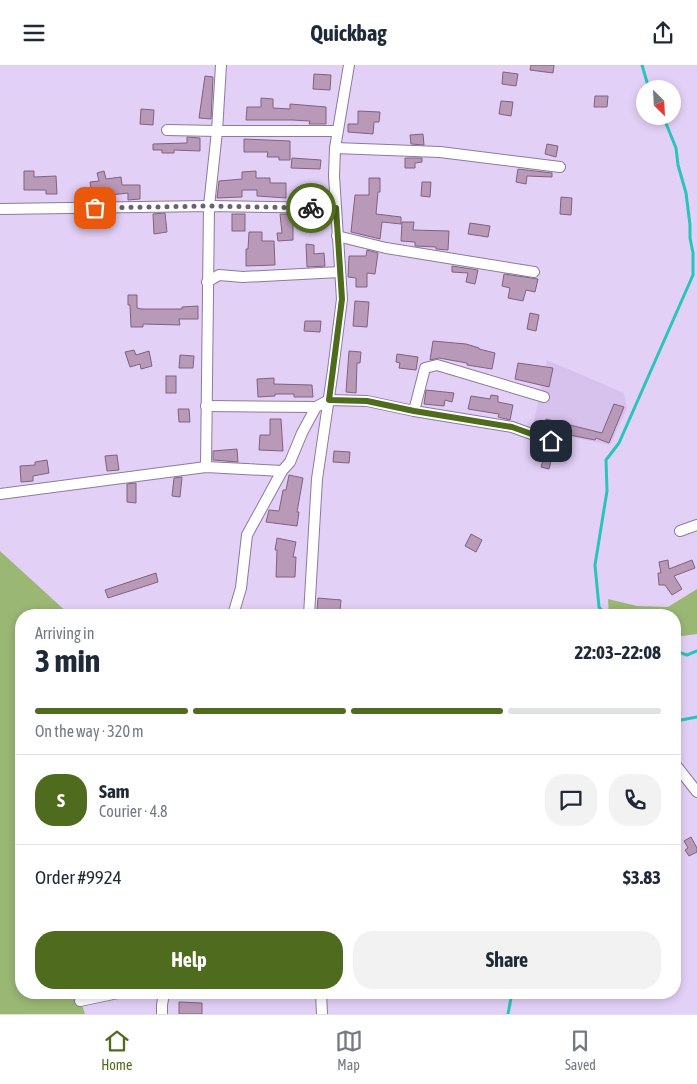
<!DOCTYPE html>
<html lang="en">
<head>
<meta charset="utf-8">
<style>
	:root { --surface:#fff; --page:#f2f2f3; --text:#1f2937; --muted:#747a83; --line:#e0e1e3; --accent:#4e6b1e }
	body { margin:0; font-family:"Asap Condensed",sans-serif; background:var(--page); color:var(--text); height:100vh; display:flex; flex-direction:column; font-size:19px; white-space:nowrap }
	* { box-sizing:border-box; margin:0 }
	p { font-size:16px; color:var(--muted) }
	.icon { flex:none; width:28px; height:28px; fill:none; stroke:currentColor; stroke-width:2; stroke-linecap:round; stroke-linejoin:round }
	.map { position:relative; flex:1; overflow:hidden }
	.sheet { position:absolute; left:15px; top:544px; width:666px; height:390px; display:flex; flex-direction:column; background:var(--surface); border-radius:20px; box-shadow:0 2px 8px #0003 }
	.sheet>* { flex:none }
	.needle { width:32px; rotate:156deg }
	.buttons { position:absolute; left:636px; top:15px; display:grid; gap:10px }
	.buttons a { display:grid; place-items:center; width:45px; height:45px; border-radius:50%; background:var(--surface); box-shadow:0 2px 8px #0003; font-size:25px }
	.pin { position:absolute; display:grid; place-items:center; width:42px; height:42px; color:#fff; margin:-21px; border-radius:10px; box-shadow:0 2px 8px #0006 }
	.courier { position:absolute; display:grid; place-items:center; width:50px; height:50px; margin:-25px; border:4px solid #4e6b1e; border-radius:50%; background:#fff; color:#222; box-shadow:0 1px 6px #0007 }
	.overview em { font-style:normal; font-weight:700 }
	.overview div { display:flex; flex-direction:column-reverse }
	.overview { display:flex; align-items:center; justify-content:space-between; height:85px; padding:0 20px }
	h1 { font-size:32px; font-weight:700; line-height:38px }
	.bar { display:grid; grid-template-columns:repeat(4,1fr); gap:8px 5px; align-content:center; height:60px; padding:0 20px }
	.bar i { height:6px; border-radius:4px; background:var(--line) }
	.bar .active { background:var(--accent) }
	.bar p { grid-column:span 4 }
	.line { display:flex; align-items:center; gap:12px; padding:0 20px; border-top:1px solid var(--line) }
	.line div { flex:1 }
	.round { display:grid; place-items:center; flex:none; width:52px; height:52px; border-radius:20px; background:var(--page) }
	.action { display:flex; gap:10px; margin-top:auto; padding:10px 20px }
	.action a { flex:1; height:58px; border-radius:20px; background:var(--accent); color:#fff; font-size:20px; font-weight:700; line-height:58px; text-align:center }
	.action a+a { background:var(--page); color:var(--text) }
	header { display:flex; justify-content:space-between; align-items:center; height:65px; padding:0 20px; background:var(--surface); font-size:22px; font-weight:700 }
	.menu { display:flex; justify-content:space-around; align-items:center; height:70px; border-top:1px solid var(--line); background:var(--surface); font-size:14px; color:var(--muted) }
	.menu a { display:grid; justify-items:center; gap:2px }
	.menu .active { color:var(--accent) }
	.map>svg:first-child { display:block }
	.built { fill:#d7c2ee }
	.green { fill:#9ab774 }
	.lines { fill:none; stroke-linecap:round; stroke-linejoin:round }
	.stream { stroke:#2ac4ba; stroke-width:3 }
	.building { fill:#b999b8; stroke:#80627e }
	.minor-casing { stroke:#8c7a9e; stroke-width:12 }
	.minor { stroke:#fff; stroke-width:10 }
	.done { stroke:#6b6077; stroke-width:5; stroke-dasharray:0 9 }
	.route { stroke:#4e6b1e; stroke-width:6 }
</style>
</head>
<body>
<header><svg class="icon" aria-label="menu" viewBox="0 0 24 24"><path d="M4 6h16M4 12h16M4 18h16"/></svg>Quickbag<svg class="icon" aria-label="share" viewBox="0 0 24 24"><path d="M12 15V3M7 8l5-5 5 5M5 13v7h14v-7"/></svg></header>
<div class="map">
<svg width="697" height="949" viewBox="0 0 697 949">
	<rect width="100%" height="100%" fill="#e3d0f7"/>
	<!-- built -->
	<path class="built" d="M 547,295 L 624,328 L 627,343 L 610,380 L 541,366 L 533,360 Z"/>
	<!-- green -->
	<g class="green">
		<path d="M 0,486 L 70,550 L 21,550 L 21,928 L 78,928 L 85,949 L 0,949 Z"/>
		<path d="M 697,524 L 697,569 L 675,572 L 675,550 L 609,550 L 608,534 L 637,541 L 668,542 Z"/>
	</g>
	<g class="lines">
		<!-- stream -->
		<g class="stream">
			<path d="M 642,0 L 649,24"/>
			<path d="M 605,550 L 599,542 L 595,500 L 607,426 L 606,395 L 619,378 L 693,210 L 693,188 L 690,173 L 690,160 L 686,128 L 678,100 L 676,83 L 663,51"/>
			<path d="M 675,586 L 687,590 L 697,586"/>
			<path d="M 675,659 L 681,655 L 697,652"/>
			<path d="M 508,949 L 512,928"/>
		</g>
	</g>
	<!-- building -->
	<g class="building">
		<path d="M 531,0 L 554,0 L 553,8 L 530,5 Z"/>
		<path d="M 503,7 L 518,9 L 516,21 L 502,19 Z"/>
		<path d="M 314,9 L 331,10 L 330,25 L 313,24 Z"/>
		<path d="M 205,11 L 213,12 L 211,54 L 199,53 Z"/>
		<path d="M 595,31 L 608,31 L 607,42 L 594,42 Z"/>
		<path d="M 261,33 L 273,34 L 273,43 L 290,44 L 290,39 L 326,42 L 326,59 L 309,59 L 310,56 L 292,55 L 246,55 L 247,42 L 261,42 Z"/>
		<path d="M 501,36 L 513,37 L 511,51 L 499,49 Z"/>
		<path d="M 141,44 L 154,45 L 153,60 L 140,59 Z"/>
		<path d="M 358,46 L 380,47 L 379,57 L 374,57 L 373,69 L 348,67 L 348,59 L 358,59 Z"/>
		<path d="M 423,69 L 424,80 L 411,79 L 410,70 Z"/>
		<path d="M 187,72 L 200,73 L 200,86 L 174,85 L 174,88 L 162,88 L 162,85 L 153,85 L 153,79 L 187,78 Z"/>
		<path d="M 244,74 L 290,76 L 290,95 L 279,95 L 279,92 L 267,92 L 268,87 L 244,87 Z"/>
		<path d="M 547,79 L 558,81 L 556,92 L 545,89 Z"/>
		<path d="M 292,93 L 321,95 L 320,104 L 291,103 Z"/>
		<path d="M 405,93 L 422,93 L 422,97 L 415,98 L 415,103 L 405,103 Z"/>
		<path d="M 518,104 L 552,108 L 552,112 L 527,111 L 526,119 L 516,117 Z"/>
		<path d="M 24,106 L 34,106 L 34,112 L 56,111 L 57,129 L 46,129 L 46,125 L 24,125 Z"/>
		<path d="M 104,106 L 106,114 L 121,112 L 122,120 L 140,120 L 140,134 L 128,135 L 128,128 L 92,132 L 90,117 L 99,116 L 97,108 Z"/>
		<path d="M 256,106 L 256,113 L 270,113 L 270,118 L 286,118 L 286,133 L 257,131 L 257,125 L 242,125 L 242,132 L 217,133 L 219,116 L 242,114 L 242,107 Z"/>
		<path d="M 369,113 L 380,113 L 380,127 L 378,127 L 376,149 L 401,152 L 401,159 L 382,157 L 380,174 L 351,167 L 355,130 L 369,130 Z"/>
		<path d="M 422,117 L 431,117 L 430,132 L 421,131 Z"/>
		<path d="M 303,120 L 323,121 L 322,136 L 303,136 Z"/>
		<path d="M 561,132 L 572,133 L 571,150 L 560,149 Z"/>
		<path d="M 165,148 L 167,167 L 154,169 L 153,149 Z"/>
		<rect x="232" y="149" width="13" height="17"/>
		<path d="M 280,149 L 325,150 L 325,159 L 293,160 L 293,175 L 278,176 L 277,168 L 282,168 Z"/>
		<path d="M 402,157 L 414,157 L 413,165 L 449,166 L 448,185 L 436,184 L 436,182 L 415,181 L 415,177 L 401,176 Z"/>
		<path d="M 470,158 L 490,161 L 488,172 L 468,169 Z"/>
		<path d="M 249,167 L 262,167 L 262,176 L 274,176 L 275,200 L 246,201 L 246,184 L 248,184 Z"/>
		<path d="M 306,179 L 314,180 L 314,189 L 324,188 L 325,201 L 307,202 Z"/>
		<path d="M 367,185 L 378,188 L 375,209 L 367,208 L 367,222 L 356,222 L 356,213 L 348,212 L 349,191 L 366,191 Z"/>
		<path d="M 452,201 L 478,205 L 475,219 L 466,217 L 468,208 L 452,207 Z"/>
		<path d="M 504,209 L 538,214 L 535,227 L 526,225 L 523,236 L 508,233 L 510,223 L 502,221 Z"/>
		<path d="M 128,230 L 137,230 L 137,243 L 142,244 L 182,244 L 182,242 L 198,241 L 198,254 L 179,254 L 180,260 L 143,259 L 143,262 L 131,262 L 130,240 L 128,240 Z"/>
		<path d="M 355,236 L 369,237 L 367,262 L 353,261 Z"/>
		<path d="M 530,248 L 539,250 L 536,266 L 527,264 Z"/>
		<path d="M 305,256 L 321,256 L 320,267 L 304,266 Z"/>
		<path d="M 433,276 L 466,279 L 479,283 L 479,284 L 495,288 L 492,304 L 467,300 L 467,298 L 439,293 L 430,295 Z"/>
		<path d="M 134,285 L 136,290 L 149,286 L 152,301 L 141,304 L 140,299 L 130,302 L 125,287 Z"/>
		<path d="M 349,286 L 361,287 L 360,298 L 357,298 L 356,328 L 346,327 Z"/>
		<path d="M 397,289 L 418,292 L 416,305 L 399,303 L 400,298 L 396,297 Z"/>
		<path d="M 180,290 L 194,291 L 193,303 L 179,303 Z"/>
		<path d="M 518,298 L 553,303 L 549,322 L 515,314 Z"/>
		<rect x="166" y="311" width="10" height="17"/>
		<path d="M 274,313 L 274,319 L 312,320 L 313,332 L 294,332 L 294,329 L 275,329 L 275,331 L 258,332 L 257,314 Z"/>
		<path d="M 426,325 L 454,328 L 452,337 L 445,335 L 444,341 L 424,339 Z"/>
		<path d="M 491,330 L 498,331 L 498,337 L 513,340 L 510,355 L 498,352 L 499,349 L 468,344 L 471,331 L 490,334 Z"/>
		<path d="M 614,339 L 624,342 L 609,378 L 596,373 L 595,375 L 534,363 L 544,361 L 546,354 L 602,368 Z"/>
		<path d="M 178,344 L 189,344 L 190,357 L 179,357 Z"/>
		<path d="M 270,354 L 281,354 L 283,386 L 259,385 L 260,370 L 270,370 Z"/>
		<path d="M 537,378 L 554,383 L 549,404 L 541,402 L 544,392 L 534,390 Z"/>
		<path d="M 237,384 L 238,397 L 213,395 L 213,386 Z"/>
		<path d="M 334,386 L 350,387 L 349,398 L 333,397 Z"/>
		<path d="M 117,390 L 119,405 L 107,406 L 105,391 Z"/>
		<path d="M 47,395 L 49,408 L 33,411 L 33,416 L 21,417 L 20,401 L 35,400 L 35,397 Z"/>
		<path d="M 289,410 L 303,413 L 297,447 L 299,447 L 297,461 L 266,457 L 269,445 L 279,446 L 283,425 L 286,425 Z"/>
		<path d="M 182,412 L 180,432 L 172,431 L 174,413 Z"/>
		<path d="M 136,418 L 136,438 L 127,437 L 127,419 Z"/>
		<path d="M 471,469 L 482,475 L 476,487 L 465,481 Z"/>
		<path d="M 277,473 L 296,477 L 293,492 L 296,492 L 295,512 L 276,512 L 277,485 L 275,485 Z"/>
		<path d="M 668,495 L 669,504 L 692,495 L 695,503 L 674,511 L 682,524 L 672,530 L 665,520 L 659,520 L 658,508 L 661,508 L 659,497 Z"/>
		<path d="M 156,508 L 158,517 L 108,533 L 105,525 Z"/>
		<path d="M 318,533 L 341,535 L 340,546 L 317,545 Z"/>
		<path d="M 691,772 L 697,783 L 697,787 L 689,791 L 685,785 L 688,783 L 684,776 Z"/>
		<path d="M 179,937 L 202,938 L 202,949 L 179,949 Z"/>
	</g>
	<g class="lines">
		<!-- minor casing -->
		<g class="minor-casing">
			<g id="minor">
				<path d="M 167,65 L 217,66 L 337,66"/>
				<path d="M 335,83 L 440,87 L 560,102"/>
				<path d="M 0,144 L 209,141 L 336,143"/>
				<path d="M 337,171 L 386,183 L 534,207"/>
				<path d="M 207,217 L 219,210 L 243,212 L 340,207"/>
				<path d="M 206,341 L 316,342"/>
				<path d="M 414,346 L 425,303 L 437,300 L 544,332"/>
				<path d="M 206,402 L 209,141 L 217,66 L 221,0"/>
				<path d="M 0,429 L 206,402 L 282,406"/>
				<path d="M 680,466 L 697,460"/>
				<path d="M 233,550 L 241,523 L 247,470 L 282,406 L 290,397 L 302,368 L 316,342 L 329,335 L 367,336 L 414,346 L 512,362 L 551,376"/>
				<path d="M 309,550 L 317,414 L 333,305 L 342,234 L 334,111 L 335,83 L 349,0"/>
				<path d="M 675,699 L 697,727"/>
				<path d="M 321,928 L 322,949"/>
				<path d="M 80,936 L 118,928"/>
				<path d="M 162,949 L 162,940 L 164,928"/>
			</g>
		</g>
		<!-- minor -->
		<use href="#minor" class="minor"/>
	</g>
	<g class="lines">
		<!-- done -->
		<path class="done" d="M 95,143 L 209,141 L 311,143"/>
		<!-- route -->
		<path class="route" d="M 311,143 L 336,143 L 342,234 L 329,335 L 367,336 L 414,346 L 512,362 L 551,376"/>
	</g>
</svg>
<div class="buttons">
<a><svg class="needle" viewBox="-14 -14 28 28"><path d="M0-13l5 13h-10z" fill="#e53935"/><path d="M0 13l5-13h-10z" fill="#747a83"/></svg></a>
</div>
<div class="pin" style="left:95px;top:143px;background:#ea580c"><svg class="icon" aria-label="bag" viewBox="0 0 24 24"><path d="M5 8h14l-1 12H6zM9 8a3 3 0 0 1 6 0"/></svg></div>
<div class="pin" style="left:551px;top:376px;background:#1f2937"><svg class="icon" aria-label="home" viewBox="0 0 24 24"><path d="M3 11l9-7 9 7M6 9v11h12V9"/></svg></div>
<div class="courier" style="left:311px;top:143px"><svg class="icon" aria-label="bike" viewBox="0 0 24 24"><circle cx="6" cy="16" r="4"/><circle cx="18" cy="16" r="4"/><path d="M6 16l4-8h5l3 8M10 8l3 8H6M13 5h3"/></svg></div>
<section class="sheet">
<div class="overview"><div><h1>3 min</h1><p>Arriving in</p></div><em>22:03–22:08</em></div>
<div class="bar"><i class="active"></i><i class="active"></i><i class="active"></i><i></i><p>On the way · 320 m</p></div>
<div class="line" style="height:90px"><b class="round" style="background:var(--accent);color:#fff">S</b><div><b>Sam</b><p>Courier · 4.8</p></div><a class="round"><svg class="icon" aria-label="chat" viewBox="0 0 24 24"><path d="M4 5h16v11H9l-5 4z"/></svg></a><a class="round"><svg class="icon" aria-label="phone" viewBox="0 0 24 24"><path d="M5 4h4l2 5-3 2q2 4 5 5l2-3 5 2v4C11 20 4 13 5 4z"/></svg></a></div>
<div class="line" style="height:65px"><div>Order #9924</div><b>$3.83</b></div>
<div class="action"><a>Help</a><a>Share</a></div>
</section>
</div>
<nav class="menu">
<a class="active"><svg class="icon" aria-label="home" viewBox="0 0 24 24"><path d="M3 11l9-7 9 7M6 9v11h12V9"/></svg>Home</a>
<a><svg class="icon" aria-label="map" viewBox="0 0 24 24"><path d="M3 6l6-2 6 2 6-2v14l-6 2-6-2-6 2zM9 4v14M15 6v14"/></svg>Map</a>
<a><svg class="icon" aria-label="saved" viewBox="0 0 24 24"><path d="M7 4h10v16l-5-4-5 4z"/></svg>Saved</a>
</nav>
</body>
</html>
